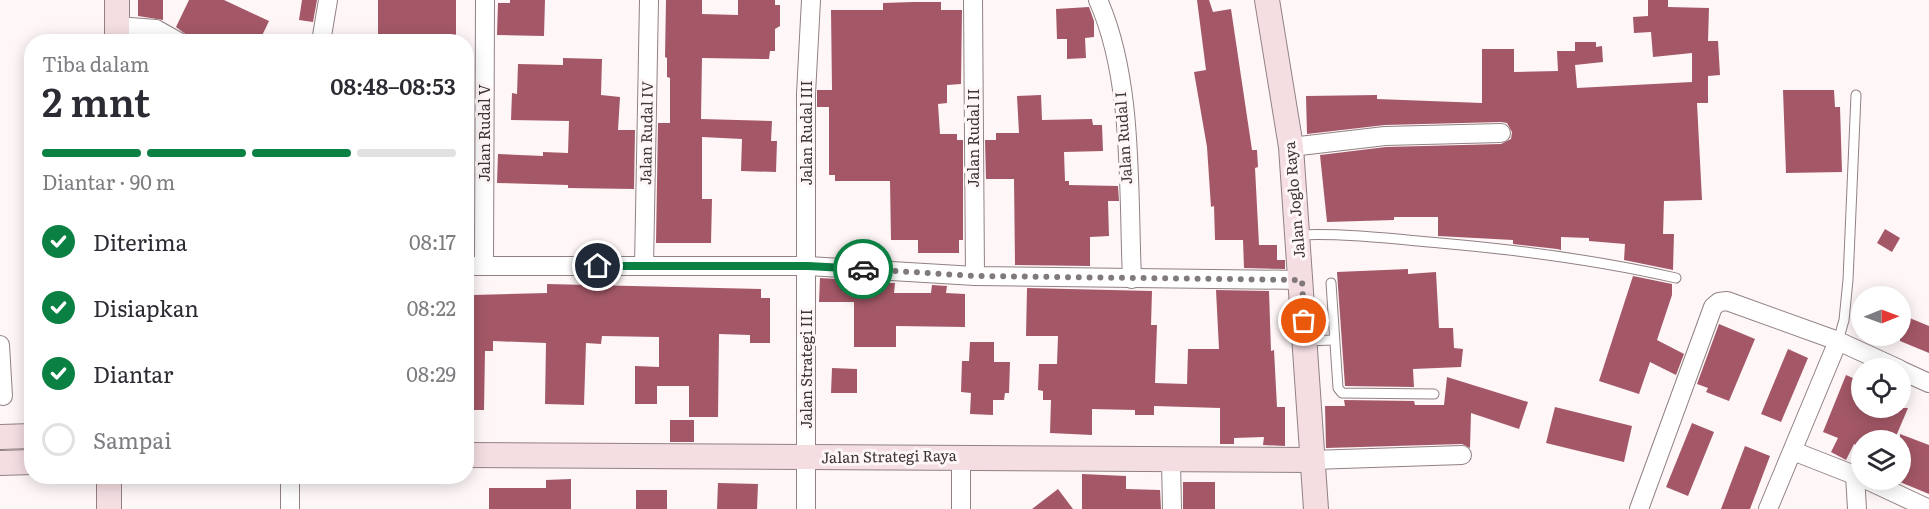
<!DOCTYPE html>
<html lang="id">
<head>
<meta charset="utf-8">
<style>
	:root { --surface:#fff; --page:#f7f7f7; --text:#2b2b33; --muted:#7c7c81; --line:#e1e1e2; --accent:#0b8043 }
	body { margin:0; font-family:Literata,serif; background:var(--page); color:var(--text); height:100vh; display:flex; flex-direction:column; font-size:22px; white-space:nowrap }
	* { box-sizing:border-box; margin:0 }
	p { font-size:20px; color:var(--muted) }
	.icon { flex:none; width:33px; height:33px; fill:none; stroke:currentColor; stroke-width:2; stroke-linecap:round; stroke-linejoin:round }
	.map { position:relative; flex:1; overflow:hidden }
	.drawer { position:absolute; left:24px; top:34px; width:450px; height:450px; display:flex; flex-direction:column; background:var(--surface); border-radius:24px; box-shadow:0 3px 15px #0003 }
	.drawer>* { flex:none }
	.needle { width:39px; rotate:89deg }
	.tools { position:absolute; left:1851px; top:286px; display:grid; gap:12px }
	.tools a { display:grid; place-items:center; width:60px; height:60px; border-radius:50%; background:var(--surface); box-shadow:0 3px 15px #0003; font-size:30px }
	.pin { position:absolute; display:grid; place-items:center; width:51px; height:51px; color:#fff; margin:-26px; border:3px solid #fff; border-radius:50%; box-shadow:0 2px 6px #0007 }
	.courier { position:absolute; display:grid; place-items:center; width:60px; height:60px; margin:-30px; border:4px solid #0b8043; border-radius:50%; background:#fff; color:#222; box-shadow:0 2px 8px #0007 }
	.summary em { font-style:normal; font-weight:600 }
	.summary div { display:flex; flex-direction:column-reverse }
	.summary { display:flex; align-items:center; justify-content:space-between; height:102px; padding:0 18px }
	h1 { font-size:39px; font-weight:600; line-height:45px }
	.bar { display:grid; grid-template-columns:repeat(4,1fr); gap:9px 6px; align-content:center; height:72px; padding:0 18px }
	.bar i { height:8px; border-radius:4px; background:var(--line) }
	.bar .current { background:var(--accent) }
	.bar p { grid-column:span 4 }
	ol { padding:0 18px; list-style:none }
	li { display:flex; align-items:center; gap:18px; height:66px }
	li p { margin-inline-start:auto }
	li .icon { padding:6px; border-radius:50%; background:var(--accent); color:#fff; stroke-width:4 }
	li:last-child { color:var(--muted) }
	li i { width:33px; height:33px; border:3px solid var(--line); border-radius:50% }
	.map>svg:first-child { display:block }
	.building { fill:#a45867 }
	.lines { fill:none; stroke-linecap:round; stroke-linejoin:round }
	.lane-casing { stroke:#928183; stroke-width:11 }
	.street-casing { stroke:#928183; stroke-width:20 }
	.secondary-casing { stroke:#928183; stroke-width:26 }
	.lane { stroke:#fff; stroke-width:9 }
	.street { stroke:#fff; stroke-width:18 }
	.secondary { stroke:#f4dee2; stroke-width:24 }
	.done { stroke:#817a7b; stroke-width:6; stroke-dasharray:0 10.8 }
	.route { stroke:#0b8043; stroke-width:8 }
	.labels { text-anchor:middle; stroke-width:6; stroke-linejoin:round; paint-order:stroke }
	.street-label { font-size:15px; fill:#3e3738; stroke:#fef6f7 }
</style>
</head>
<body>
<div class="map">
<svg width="1929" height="509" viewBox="0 0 1929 509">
	<rect width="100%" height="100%" fill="#fef6f7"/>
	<!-- building -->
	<g class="building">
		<path d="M 138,0 L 163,0 L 163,20 L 138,16 Z"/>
		<path d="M 189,0 L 224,0 L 269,21 L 259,42 L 190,42 L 188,36 L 176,27 Z"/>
		<path d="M 302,0 L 317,0 L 313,22 L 299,20 Z"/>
		<rect x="378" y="0" width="78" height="42"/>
		<path d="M 510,0 L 545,0 L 544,36 L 497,35 L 498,3 L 510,3 Z"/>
		<path d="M 666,0 L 702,0 L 702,14 L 738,15 L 738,0 L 775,0 L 775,5 L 780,5 L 780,26 L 775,29 L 775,51 L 770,51 L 769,59 L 702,58 L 701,119 L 772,121 L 771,141 L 777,141 L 776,172 L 741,171 L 742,139 L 702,137 L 702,199 L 712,199 L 711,243 L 656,243 L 658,123 L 670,123 L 670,78 L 667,77 L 667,58 L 665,57 Z"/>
		<path d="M 1197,0 L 1209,0 L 1213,12 L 1231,9 L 1252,150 L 1257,150 L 1258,167 L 1255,168 L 1259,245 L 1277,245 L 1277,260 L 1285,260 L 1285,269 L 1244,268 L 1243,240 L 1215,240 L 1214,206 L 1211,207 L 1207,147 L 1194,72 L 1206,70 Z"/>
		<path d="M 1648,0 L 1668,0 L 1668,7 L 1709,8 L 1708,41 L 1718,41 L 1720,75 L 1708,76 L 1708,103 L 1697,103 L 1702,200 L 1664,201 L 1663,234 L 1674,234 L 1673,270 L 1624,260 L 1625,244 L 1589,241 L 1589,238 L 1561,237 L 1561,250 L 1557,249 L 1513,244 L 1513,240 L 1438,236 L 1438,217 L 1394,217 L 1394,220 L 1327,222 L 1320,155 L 1386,147 L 1501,144 L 1511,139 L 1512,132 L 1507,123 L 1501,122 L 1385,125 L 1307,134 L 1306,96 L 1377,95 L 1377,99 L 1482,103 L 1482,49 L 1514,49 L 1514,72 L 1558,71 L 1557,51 L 1575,51 L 1575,42 L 1596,42 L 1596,47 L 1602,46 L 1603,62 L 1575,65 L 1577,88 L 1692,82 L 1692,53 L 1653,57 L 1651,32 L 1634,33 L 1633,17 L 1648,16 Z"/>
		<path d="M 913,2 L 941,2 L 941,10 L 962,10 L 961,84 L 947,85 L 947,103 L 938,104 L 940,134 L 957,134 L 957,140 L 963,140 L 963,240 L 959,240 L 959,253 L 918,253 L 918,240 L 891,240 L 890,181 L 835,181 L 835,175 L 829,175 L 829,107 L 817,107 L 817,90 L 832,90 L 831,10 L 883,10 L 883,3 Z"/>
		<path d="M 1089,7 L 1094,21 L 1094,37 L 1085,38 L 1086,58 L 1067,59 L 1067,39 L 1057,39 L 1056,9 Z"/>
		<path d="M 563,58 L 602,59 L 601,95 L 620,97 L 618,130 L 635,130 L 634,189 L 568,188 L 568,185 L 497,183 L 498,154 L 543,156 L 543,152 L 568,153 L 569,121 L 511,120 L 512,93 L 517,94 L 518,64 L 563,65 Z"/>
		<path d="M 1783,90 L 1834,90 L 1835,107 L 1840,107 L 1842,172 L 1786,173 Z"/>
		<path d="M 1041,95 L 1042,120 L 1092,119 L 1093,125 L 1102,125 L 1103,151 L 1064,152 L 1065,181 L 1069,181 L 1069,185 L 1118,186 L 1119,201 L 1108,201 L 1109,236 L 1090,237 L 1090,266 L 1015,265 L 1014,179 L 986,179 L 985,140 L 996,140 L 996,133 L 1019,133 L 1017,96 Z"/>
		<path d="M 1885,229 L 1900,238 L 1892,252 L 1877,243 Z"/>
		<path d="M 1408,269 L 1408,274 L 1436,272 L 1439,328 L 1453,328 L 1454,348 L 1463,349 L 1461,367 L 1413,369 L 1414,387 L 1345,386 L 1337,272 Z"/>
		<path d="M 1633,276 L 1672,284 L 1672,295 L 1657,340 L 1684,354 L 1676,375 L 1650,362 L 1639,394 L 1599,381 Z"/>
		<path d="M 820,278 L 852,280 L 852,283 L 895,283 L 894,293 L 931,293 L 932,285 L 947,286 L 946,293 L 965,294 L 965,327 L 896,326 L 896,347 L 854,347 L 854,302 L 819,302 Z"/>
		<path d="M 547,284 L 761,289 L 761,298 L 770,298 L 770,343 L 750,343 L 750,335 L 719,334 L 718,417 L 689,417 L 689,386 L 657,386 L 657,404 L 635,404 L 635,366 L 659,367 L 659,337 L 602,336 L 601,344 L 586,343 L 584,405 L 545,404 L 546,343 L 493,341 L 493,351 L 485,351 L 484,410 L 466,410 L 466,328 L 472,328 L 473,295 L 547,293 Z"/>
		<path d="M 1027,288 L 1152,291 L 1151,325 L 1157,325 L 1155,383 L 1187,384 L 1188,349 L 1219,349 L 1216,290 L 1269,291 L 1271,351 L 1274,350 L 1277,407 L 1285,407 L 1285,446 L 1263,445 L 1264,437 L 1234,438 L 1234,444 L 1220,444 L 1220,408 L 1154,406 L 1154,415 L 1135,415 L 1135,410 L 1092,409 L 1092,435 L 1050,433 L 1051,400 L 1043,400 L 1043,391 L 1038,390 L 1039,364 L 1057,364 L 1058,336 L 1026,336 Z"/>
		<path d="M 1900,314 L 1929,326 L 1929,353 L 1900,341 Z"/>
		<path d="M 1719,324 L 1755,339 L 1729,401 L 1706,392 L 1708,388 L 1697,384 Z"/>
		<path d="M 970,342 L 994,342 L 994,362 L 1010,362 L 1009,393 L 1005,393 L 1004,400 L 993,400 L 993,415 L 970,414 L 971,393 L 961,392 L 962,361 L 969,361 Z"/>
		<path d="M 1788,349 L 1808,358 L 1781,422 L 1761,414 Z"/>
		<path d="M 832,368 L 857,369 L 857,393 L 831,393 Z"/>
		<path d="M 1846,375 L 1862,382 L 1862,408 L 1908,408 L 1894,441 L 1862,441 L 1860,447 L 1854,444 L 1846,460 L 1831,452 L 1838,438 L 1823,432 Z"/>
		<path d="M 1447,377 L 1528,402 L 1519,429 L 1471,413 L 1470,448 L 1462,444 L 1326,448 L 1325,406 L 1345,406 L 1344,400 L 1414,401 L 1415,405 L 1444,405 Z"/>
		<path d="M 1555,407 L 1632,426 L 1624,462 L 1546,443 Z"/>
		<rect x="670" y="420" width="24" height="22"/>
		<path d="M 1692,423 L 1714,432 L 1688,496 L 1666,487 Z"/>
		<path d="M 1900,434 L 1929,445 L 1929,494 L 1900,482 Z"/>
		<path d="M 1745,446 L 1770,456 L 1750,509 L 1721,509 Z"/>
		<path d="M 1082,474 L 1126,476 L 1126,489 L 1160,490 L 1161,509 L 1082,509 Z"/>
		<path d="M 571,479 L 571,509 L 489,509 L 489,488 L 546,488 L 546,480 Z"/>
		<rect x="1183" y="482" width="32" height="27"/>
		<path d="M 718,483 L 758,484 L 757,509 L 717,509 Z"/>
		<path d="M 1058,489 L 1073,509 L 1032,509 Z"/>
		<rect x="636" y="490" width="31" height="19"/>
	</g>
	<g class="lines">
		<!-- lane casing -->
		<g class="lane-casing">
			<g id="lane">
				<path d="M 1298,235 C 1346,233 1393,239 1440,243 C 1520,250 1598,260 1676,278"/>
				<path d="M 1331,283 L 1338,388 L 1342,393 L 1434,394"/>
				<path d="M 1304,341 L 1334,340"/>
				<path d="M 1838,341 L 1844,320 L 1848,280 L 1856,95"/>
			</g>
		</g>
		<!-- street casing -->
		<g class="street-casing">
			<g id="street">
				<path d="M 973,0 L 975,276"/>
				<path d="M 1098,0 C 1134,80 1128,191 1132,279"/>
				<path d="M 117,26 L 156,29 L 179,42"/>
				<path d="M 321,42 L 328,0"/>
				<path d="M 1291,147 L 1385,136 L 1501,133"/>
				<path d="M 466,266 L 808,266 L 975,276 L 1302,280"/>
				<path d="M 484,266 L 485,0"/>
				<path d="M 644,266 L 649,0"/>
				<path d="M 0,345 L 3,396"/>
				<path d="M 1900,370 L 1929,383"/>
				<path d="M 1793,451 L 1862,478"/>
				<path d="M 961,457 L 961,509"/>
				<path d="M 1171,460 L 1172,509"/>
				<path d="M 1312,460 L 1462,455"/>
				<path d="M 1855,475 L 1857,509"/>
				<path d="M 1867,480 L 1929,509"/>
				<path d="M 290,509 L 290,477"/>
				<path d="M 806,509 L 806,94 L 811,0"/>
				<path d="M 1639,509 L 1713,307 L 1719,302 L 1727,301 L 1838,341 L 1899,369"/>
				<path d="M 1768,509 L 1838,341"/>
			</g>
		</g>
		<!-- secondary casing -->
		<g class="secondary-casing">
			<g id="secondary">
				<path d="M 1267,0 L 1291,147 L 1316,509"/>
				<path d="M 117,42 L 117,0"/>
				<path d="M 0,437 L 32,436"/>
				<path d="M 466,455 L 1312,460"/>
				<path d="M 0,463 L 32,462"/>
				<path d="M 109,477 L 109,509"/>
			</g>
		</g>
		<!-- lane -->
		<use href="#lane" class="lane"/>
		<!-- street -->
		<use href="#street" class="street"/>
		<!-- secondary -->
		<use href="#secondary" class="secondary"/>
	</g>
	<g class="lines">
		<!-- done -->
		<path class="done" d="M 863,269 L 975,276 L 1302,280 L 1304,321"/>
		<!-- route -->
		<path class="route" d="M 598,266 L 808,266 L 863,269"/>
	</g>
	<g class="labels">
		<!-- street labels -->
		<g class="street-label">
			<text transform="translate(485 133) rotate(-90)" y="5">Jalan Rudal V</text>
			<text transform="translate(647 133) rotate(-89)" y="5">Jalan Rudal IV</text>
			<text transform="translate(807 133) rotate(-90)" y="5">Jalan Rudal III</text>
			<text transform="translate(974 138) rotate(-90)" y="5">Jalan Rudal II</text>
			<text transform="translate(1124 138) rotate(-94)" y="5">Jalan Rudal I</text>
			<text transform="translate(1295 200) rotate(-95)" y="5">Jalan Joglo Raya</text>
			<text transform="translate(807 369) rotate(-90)" y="5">Jalan Strategi III</text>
			<text transform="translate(889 457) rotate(-1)" y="5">Jalan Strategi Raya</text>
		</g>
	</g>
</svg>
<div class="tools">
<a><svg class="needle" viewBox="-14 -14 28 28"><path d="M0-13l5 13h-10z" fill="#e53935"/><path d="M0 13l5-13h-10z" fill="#7c7c81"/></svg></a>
<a><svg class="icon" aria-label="locate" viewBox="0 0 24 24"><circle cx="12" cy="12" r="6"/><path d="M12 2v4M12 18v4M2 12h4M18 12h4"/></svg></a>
<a><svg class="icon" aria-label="layers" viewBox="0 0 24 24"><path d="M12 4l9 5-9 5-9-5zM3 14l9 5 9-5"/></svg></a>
</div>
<div class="pin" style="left:1304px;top:321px;background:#ea580c"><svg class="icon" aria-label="bag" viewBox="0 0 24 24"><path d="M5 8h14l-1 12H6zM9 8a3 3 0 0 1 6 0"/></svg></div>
<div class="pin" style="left:598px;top:266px;background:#1f2937"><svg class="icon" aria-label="home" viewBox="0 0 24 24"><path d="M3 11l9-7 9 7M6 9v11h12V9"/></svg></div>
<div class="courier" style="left:863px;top:269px"><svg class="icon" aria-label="car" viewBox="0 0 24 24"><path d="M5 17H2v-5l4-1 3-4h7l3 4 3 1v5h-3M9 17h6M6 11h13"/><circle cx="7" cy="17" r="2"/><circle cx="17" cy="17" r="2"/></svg></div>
<section class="drawer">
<div class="summary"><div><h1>2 mnt</h1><p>Tiba dalam</p></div><em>08:48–08:53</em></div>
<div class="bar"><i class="current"></i><i class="current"></i><i class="current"></i><i></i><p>Diantar · 90 m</p></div>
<ol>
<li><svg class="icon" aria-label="check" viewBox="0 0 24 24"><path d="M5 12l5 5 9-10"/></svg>Diterima<p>08:17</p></li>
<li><svg class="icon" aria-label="check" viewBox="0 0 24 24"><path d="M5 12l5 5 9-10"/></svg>Disiapkan<p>08:22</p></li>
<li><svg class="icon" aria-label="check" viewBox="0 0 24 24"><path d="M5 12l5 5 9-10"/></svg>Diantar<p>08:29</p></li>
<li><i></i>Sampai</li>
</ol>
</section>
</div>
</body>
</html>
